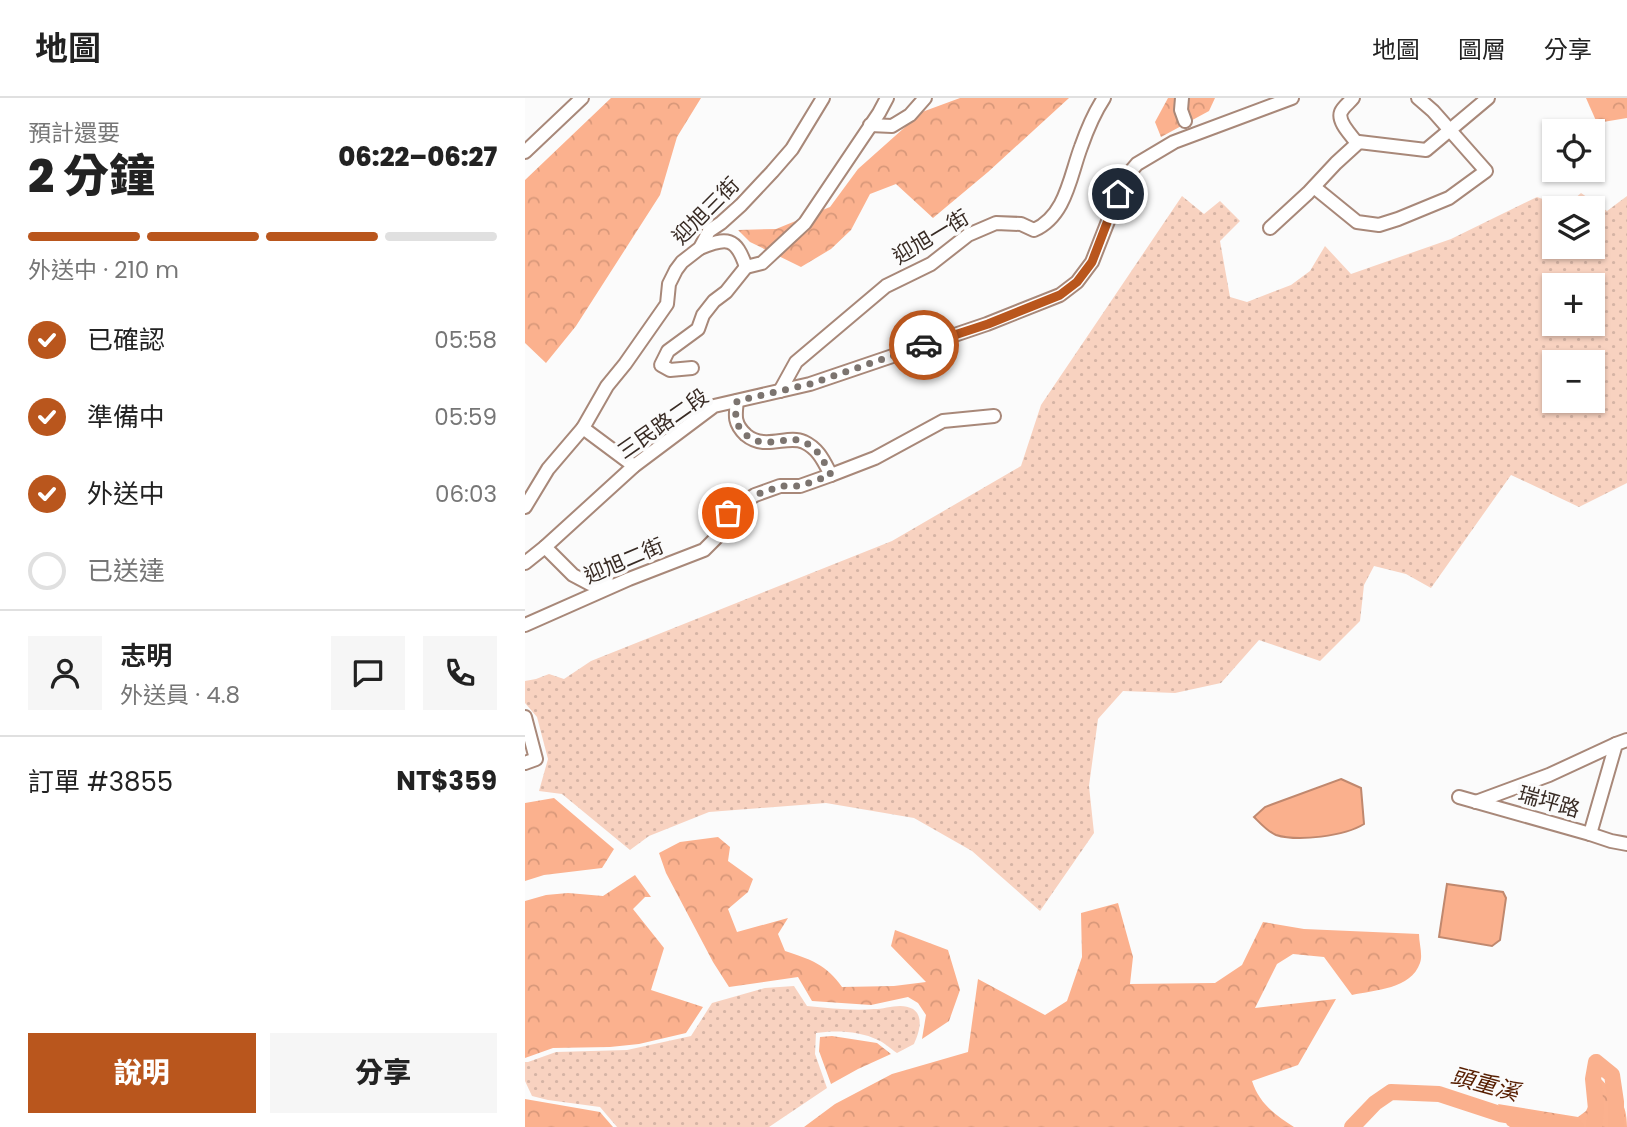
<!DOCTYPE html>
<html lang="zh-TW">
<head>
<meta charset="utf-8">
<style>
	:root { --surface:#fff; --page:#f6f6f6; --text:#222; --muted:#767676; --line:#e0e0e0; --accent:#b9561d }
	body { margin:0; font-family:Poppins,"Noto Sans TC",sans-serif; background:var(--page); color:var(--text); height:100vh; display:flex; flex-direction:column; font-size:26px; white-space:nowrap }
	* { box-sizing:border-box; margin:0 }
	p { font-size:23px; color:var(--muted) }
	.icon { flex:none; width:38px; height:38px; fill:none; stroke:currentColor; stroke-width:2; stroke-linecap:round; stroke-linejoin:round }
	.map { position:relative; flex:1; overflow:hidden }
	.drawer { display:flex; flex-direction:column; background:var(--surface); width:525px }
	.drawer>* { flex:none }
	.tools { position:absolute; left:1017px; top:21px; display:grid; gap:14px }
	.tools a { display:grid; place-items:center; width:63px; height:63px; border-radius:0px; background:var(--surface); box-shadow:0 2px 5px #0004; font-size:35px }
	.pin { position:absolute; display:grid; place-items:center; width:60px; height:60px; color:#fff; margin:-30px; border:4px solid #fff; border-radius:50%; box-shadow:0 2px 7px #0007 }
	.courier { position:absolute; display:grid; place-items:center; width:70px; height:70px; margin:-35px; border:5px solid #b9561d; border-radius:50%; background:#fff; color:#222; box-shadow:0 2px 9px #0007 }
	.summary em { font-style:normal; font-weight:800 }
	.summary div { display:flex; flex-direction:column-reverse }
	.summary { display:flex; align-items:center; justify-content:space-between; height:119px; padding:0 28px }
	h1 { font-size:46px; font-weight:800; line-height:52px }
	.bar { display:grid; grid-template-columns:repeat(4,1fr); gap:10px 7px; align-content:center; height:84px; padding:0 28px }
	.bar i { height:9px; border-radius:5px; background:var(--line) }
	.bar .selected { background:var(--accent) }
	.bar p { grid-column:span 4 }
	.line { display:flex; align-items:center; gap:18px; padding:0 28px; border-top:2px solid var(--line) }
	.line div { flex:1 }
	.round { display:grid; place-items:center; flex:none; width:74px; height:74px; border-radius:0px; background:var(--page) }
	ol { padding:0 28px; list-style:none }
	li { display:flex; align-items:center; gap:21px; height:77px }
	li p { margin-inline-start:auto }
	li .icon { padding:7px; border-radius:50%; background:var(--accent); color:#fff; stroke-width:4 }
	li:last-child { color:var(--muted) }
	li i { width:38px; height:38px; border:4px solid var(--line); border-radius:50% }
	.cta { display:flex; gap:14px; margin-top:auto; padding:14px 28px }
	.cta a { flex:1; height:80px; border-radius:0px; background:var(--accent); color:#fff; font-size:28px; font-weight:800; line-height:80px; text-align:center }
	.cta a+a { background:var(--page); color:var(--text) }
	header { display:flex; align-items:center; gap:42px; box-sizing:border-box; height:98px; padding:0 35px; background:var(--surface); border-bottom:2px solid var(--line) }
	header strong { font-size:33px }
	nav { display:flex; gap:38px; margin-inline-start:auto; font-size:24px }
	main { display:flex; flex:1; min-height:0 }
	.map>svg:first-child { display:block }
	.grass { fill:url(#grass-dots); fill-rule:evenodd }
	.forest { fill:url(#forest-crowns) }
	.water { fill:#fab08d; stroke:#c0886e; stroke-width:2 }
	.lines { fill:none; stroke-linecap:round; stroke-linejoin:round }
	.river { stroke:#fab08d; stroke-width:16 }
	.minor-casing { stroke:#a88879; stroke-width:16 }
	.minor { stroke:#fff; stroke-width:12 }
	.done { stroke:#7c746f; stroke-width:7; stroke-dasharray:0 12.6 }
	.route { stroke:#b9561d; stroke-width:9 }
	.labels { text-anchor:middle; stroke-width:7; stroke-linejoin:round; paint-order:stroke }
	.street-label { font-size:21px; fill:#382b24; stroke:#fbfbfb }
	.water-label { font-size:23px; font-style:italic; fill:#561e00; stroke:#fbfbfb }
</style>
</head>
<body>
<header>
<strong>地圖</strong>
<nav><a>地圖</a><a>圖層</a><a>分享</a></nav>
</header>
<main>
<section class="drawer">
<div class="summary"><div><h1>2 分鐘</h1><p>預計還要</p></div><em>06:22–06:27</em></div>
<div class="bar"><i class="selected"></i><i class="selected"></i><i class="selected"></i><i></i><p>外送中 · 210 m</p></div>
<ol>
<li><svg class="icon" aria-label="check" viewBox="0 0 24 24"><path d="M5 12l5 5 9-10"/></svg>已確認<p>05:58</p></li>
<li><svg class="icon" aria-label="check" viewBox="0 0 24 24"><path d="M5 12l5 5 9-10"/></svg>準備中<p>05:59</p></li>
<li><svg class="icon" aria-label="check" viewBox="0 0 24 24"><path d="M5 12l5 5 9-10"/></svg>外送中<p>06:03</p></li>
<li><i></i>已送達</li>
</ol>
<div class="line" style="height:126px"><a class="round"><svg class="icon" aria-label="person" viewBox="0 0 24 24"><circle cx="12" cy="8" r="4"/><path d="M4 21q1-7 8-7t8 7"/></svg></a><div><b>志明</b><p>外送員 · 4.8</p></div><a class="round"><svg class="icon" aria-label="chat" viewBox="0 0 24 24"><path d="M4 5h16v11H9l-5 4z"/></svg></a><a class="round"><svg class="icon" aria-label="phone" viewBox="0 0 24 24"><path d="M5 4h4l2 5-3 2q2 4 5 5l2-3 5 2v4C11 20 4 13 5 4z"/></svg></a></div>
<div class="line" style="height:91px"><div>訂單 #3855</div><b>NT$359</b></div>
<div class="cta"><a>說明</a><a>分享</a></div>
</section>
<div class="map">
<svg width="1102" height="1029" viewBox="0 0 1102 1029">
	<defs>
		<pattern id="grass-dots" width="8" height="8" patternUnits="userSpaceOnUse" patternTransform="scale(1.75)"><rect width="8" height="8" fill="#f8d2c0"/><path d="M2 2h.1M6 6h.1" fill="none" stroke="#d5b4a5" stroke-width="1.8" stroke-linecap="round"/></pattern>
		<pattern id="forest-crowns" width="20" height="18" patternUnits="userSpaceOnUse" patternTransform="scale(1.75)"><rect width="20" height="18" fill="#fbb18e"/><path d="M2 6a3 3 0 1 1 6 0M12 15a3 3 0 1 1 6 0" fill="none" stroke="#d8987a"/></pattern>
	</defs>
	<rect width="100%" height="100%" fill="#fbfbfb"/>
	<!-- grass -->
	<g class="grass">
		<path d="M 1056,95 L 1082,113 L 1102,98 L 1102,385 L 1054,409 L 986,377 L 906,490 L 881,476 L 849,468 L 839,487 L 835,523 L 795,563 L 734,542 L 696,585 L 650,595 L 598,593 L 573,621 L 564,688 L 569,735 L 515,813 L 447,753 L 389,720 L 301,705 L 184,714 L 124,738 L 105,752 L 37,696 L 14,693 L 23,661 L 12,619 L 0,605 L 0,583 L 11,581 L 24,576 L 39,581 L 66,563 L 367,443 L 496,368 L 516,307 L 657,98 L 679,116 L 695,103 L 715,123 L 695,143 L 705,199 L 722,204 L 766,187 L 785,173 L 800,148 L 826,176 L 926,141 L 1012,99 L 1040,109 ZM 1029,110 L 1068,110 L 1068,149 L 1029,149 ZM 1029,187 L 1068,187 L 1068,226 L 1029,226 ZM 1029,264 L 1068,264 L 1068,303 L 1029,303 Z"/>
		<path d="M 269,888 L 282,908 C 304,910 328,913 349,911 C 361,911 376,904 388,911 C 400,919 393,937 389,946 L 372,955 C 366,951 360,945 353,942 C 335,933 310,932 291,935 L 290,956 L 302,990 L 244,1029 L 92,1029 L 75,1009 L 23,1002 L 7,998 L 0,983 L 0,964 L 3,964 L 31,954 L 102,952 L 166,938 L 187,905 L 240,890 Z"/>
	</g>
	<!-- forest -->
	<g class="forest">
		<path d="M 86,0 L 176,0 L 152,39 L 135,97 L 51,228 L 21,265 L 0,245 L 0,82 Z"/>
		<path d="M 435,0 L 544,0 L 463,74 L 408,120 L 371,86 L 345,96 L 326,132 L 306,151 L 276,169 L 225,144 L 213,132 L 251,131 L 305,109 L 333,71 L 397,14 Z"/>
		<path d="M 643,0 L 690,0 L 684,13 L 636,39 L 630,24 Z"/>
		<path d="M 1061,0 L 1102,0 L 1102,20 L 1072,25 Z"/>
		<path d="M 29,700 L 89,751 L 77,770 L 19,777 L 0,783 L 0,705 Z"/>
		<path d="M 193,739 L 205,749 L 203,763 L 228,781 L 223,794 L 203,811 L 212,834 L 263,820 L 253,836 L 260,853 C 285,861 302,867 317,889 L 369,888 L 401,884 L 366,848 L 370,832 L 423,852 L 435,892 L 424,923 L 397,941 L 401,917 L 393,905 L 383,899 L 346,907 L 287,903 L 273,879 L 204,889 L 188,864 L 141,775 L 134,755 L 155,744 Z"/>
		<path d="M 110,777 L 126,799 L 120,799 L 108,811 L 139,850 L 126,892 L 178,909 L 161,935 L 114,946 L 85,949 L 28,950 L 0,960 L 0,803 L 21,797 L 43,795 L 78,798 Z"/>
		<path d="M 593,805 L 608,859 L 605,886 L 690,885 L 717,867 L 738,824 L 779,831 L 894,836 C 894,845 898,857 895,865 C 886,891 850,892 827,897 L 799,859 L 768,856 L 752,866 L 730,910 L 811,901 L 773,967 L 727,983 C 734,1005 750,1017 769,1029 L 279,1029 L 310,1006 L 367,976 L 443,954 L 453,881 L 520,917 L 542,903 L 557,859 L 556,815 Z"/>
		<path d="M 307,938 L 352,945 L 366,956 L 333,971 L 306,986 L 294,953 L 295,939 Z"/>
		<path d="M 1076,981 C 1093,999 1102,1003 1102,1029 L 985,1029 L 982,1027 L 973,1006 L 1053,1019 L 1061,1013 Z"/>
		<path d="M 0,1001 L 75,1014 L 88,1029 L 0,1029 Z"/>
	</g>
	<!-- water -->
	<g class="water">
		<path d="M 816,681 L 836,690 L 839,726 C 820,738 773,744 751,737 C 743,734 735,725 729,719 L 740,709 Z"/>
		<path d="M 922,786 L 978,794 L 981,800 L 975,842 L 967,848 L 914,839 Z"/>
	</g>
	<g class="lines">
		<!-- river -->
		<g class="river">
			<path d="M 827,1029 L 850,1005 L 866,994 L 914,996 L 975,1016 L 1051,1029"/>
			<path d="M 1069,1029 L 1071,1011 L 1068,981 L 1071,964 L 1087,977 L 1091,1004 L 1091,1029"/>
		</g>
		<!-- minor casing -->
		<g class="minor-casing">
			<g id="minor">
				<path d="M 657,0 L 656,12 L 660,23"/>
				<path d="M 828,0 C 825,4 818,9 816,14 C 812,24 827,38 832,45"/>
				<path d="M 345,27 L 367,28 L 385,17 L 400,0"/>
				<path d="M 0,54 L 57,0"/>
				<path d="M 789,89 L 832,124 L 854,127 L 873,121 L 924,100 L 961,73 L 908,13 L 893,0"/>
				<path d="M 745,130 L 783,95 L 811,65 L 834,44 L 901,52 L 963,0"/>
				<path d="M 175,150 C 202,139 211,139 221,169 L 237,165 L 280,125 L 354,15 L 362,0"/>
				<path d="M 167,270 L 145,272 L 136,267 L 143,253 L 173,231 L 178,217 L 189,203 L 201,194 L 221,169"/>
				<path d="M 255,293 L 271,264 L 361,188 L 406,166 L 443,137 L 471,125 L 496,126 L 509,132 C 541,118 545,78 556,49 C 562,32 569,15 579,0"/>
				<path d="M 212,303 C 210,318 209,326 221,337 C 240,353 263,336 279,344 C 294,351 299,364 306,377"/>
				<path d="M 109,368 L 58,330 L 82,288 L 100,266 L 142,206 L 144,186 L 151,172 L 157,164 L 175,150 L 184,133 L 196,125 L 216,107 L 247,74 L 267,51 L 298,0"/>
				<path d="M 0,409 L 23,371 L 58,330"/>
				<path d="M 20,449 L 48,477 L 65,486 L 85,487"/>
				<path d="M 0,465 L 20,449 L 109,368 L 189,308 L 285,286 L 462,226 L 535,197 L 552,184 L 567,164 L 600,80 L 612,66 L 649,44 L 767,0"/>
				<path d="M 0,527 L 104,481 L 179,452 L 192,439 L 203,415 L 230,397 L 255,388 L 275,388 L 306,377 L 350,360 L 418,323 L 469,318"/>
				<path d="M 0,619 L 11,661 L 0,665"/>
				<path d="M 934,699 L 1065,736 L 1086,743 L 1102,746"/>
				<path d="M 951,704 L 1024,677 L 1091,646"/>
				<path d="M 1065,736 L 1091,646 L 1102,642"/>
			</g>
		</g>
		<!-- minor -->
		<use href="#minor" class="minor"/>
	</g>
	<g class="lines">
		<!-- done -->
		<path class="done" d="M 203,415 L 230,397 L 256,388 L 275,388 L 306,377 C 299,364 294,351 279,344 C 263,336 240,353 221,337 C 209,326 210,318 212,303 L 285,286 L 399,247"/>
		<!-- route -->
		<path class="route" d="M 399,247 L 463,226 L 535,197 L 552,184 L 567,164 L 593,96"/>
	</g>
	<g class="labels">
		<!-- street labels -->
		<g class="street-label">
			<text transform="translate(181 113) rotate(-45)" y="7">迎旭三街</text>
			<text transform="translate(406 139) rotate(-31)" y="7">迎旭一街</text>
			<text transform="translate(138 326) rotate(-35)" y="7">三民路二段</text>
			<text transform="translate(99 463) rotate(-23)" y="7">迎旭二街</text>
			<text transform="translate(1024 704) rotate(16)" y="7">瑞坪路</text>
		</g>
		<!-- water labels -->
		<g class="water-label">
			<text transform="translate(960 986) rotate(15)" y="8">頭重溪</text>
		</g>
	</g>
</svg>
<div class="tools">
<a><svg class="icon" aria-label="locate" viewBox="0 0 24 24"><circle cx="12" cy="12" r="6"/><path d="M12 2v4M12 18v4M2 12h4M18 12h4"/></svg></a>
<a><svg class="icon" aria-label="layers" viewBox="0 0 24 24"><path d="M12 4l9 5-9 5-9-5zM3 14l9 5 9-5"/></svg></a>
<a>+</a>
<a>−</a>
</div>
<div class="pin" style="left:203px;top:415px;background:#ea580c"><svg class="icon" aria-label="bag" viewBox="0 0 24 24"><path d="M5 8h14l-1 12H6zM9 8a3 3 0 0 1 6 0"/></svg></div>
<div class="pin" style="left:593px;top:96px;background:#1f2937"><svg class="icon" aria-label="home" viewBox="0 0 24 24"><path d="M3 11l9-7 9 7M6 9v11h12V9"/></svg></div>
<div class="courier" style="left:399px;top:247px"><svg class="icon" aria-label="car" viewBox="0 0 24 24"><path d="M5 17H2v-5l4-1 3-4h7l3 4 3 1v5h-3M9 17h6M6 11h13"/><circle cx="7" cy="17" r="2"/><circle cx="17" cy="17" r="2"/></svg></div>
</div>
</main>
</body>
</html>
